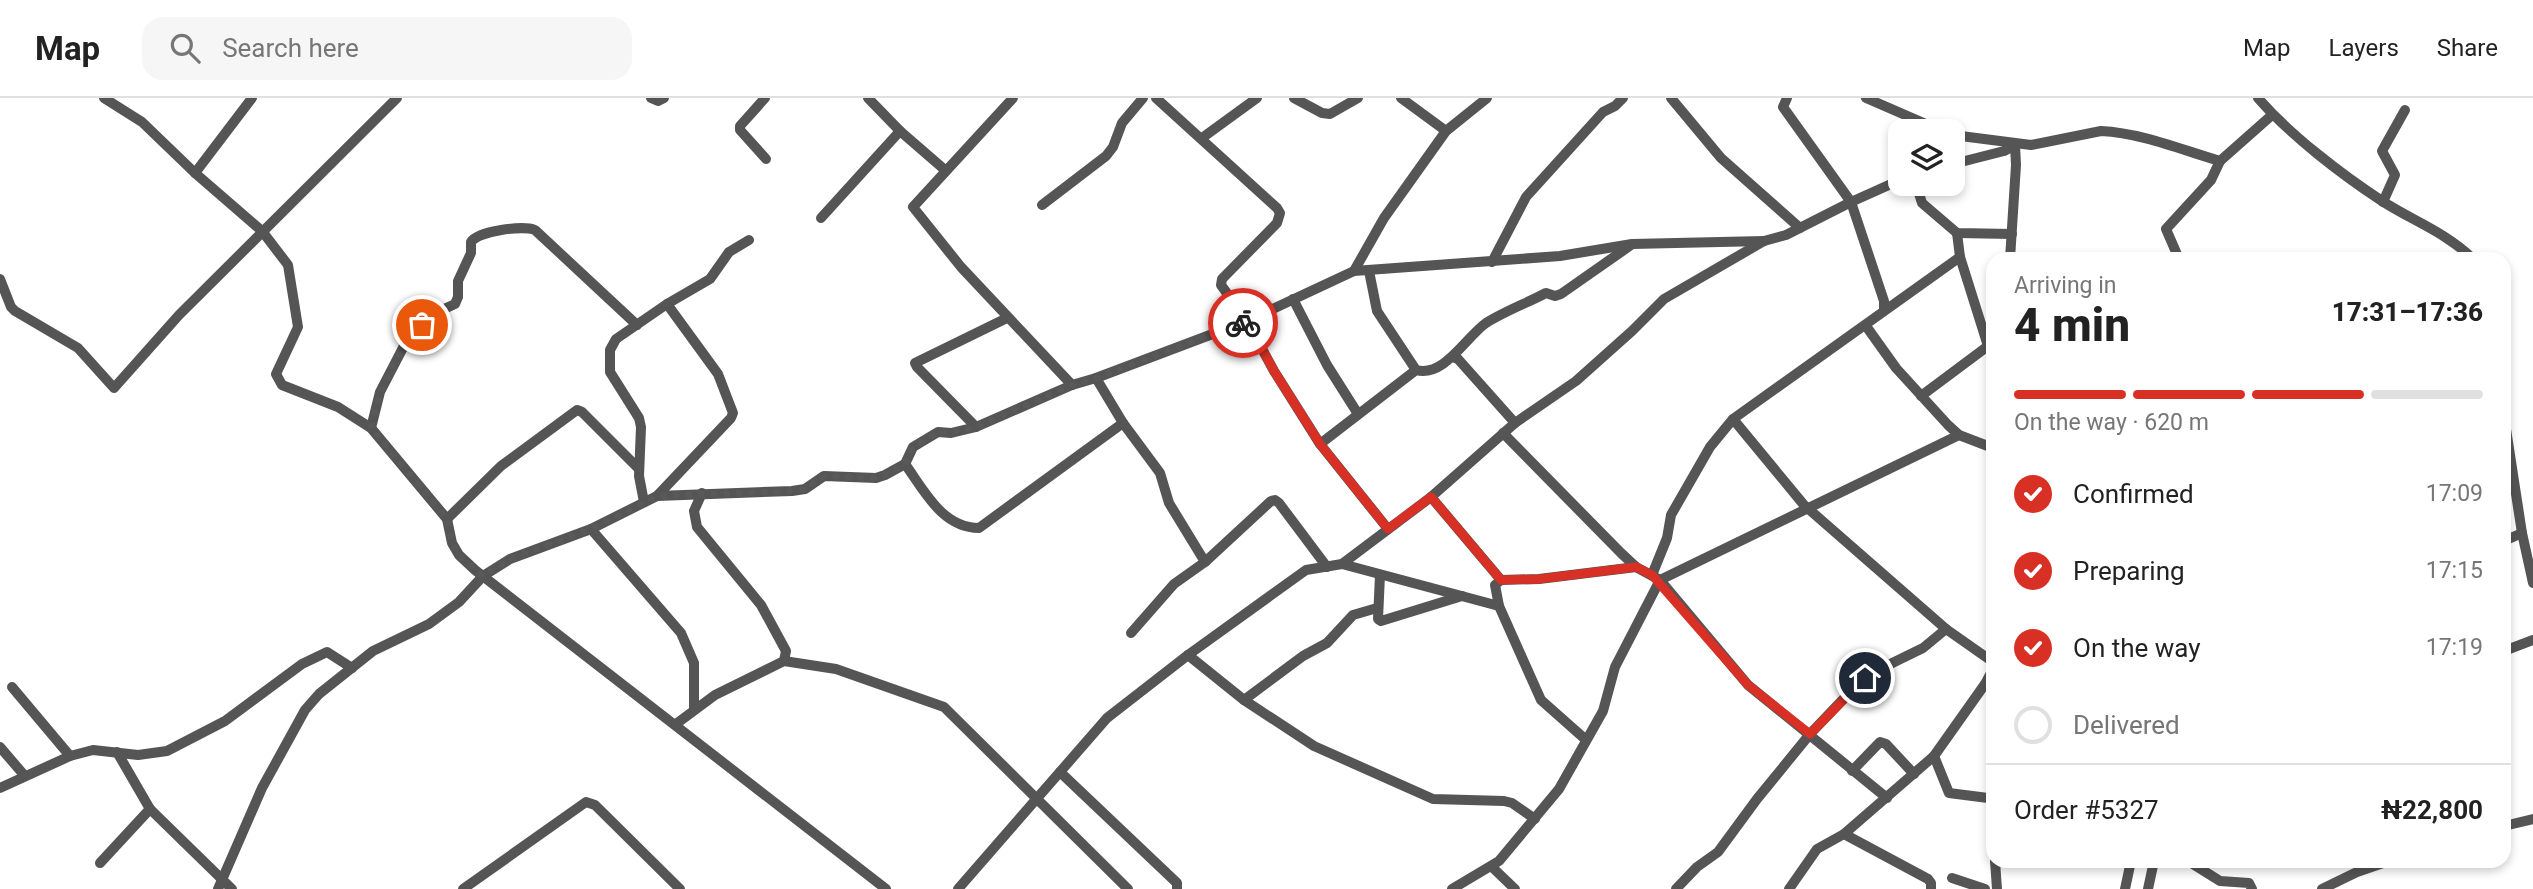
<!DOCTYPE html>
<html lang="en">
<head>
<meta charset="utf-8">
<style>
	:root { --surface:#fff; --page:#f6f6f6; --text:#222; --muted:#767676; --line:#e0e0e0; --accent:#d93025 }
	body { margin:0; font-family:Roboto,sans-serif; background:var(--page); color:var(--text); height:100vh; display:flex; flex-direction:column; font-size:26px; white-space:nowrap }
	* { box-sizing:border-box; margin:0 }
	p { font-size:23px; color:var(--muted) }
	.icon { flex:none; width:38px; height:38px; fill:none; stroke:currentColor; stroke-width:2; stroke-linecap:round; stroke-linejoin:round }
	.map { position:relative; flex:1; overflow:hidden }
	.side { position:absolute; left:1986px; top:154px; width:525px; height:616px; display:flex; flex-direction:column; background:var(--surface); border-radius:21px; box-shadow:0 4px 10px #0003 }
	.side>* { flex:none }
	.controls { position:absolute; left:1888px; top:21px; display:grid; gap:14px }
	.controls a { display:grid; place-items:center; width:77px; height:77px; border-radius:14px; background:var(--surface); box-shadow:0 4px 10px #0003; font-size:35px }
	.pin { position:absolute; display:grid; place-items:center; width:60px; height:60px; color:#fff; margin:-30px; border:4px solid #fff; border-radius:50%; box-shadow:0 2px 7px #0007 }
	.courier { position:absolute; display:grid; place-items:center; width:70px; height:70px; margin:-35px; border:5px solid #d93025; border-radius:50%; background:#fff; color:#222; box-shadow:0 2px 9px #0007 }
	.headline em { font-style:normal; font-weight:800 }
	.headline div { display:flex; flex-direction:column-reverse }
	.headline { display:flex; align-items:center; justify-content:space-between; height:119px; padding:0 28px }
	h1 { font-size:46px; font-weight:800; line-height:52px }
	.bar { display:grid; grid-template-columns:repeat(4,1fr); gap:10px 7px; align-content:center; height:84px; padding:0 28px }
	.bar i { height:9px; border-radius:5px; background:var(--line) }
	.bar .current { background:var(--accent) }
	.bar p { grid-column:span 4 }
	.line { display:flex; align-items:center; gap:18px; padding:0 28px; border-top:2px solid var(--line) }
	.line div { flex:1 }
	ol { padding:0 28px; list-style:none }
	li { display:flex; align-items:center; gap:21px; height:77px }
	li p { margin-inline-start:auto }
	li .icon { padding:7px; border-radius:50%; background:var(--accent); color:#fff; stroke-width:4 }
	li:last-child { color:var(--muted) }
	li i { width:38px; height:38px; border:4px solid var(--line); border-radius:50% }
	header { display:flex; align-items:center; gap:42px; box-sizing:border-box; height:98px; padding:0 35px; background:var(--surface); border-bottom:2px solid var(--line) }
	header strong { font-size:33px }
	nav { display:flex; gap:38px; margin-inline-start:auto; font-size:24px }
	.search { width:490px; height:63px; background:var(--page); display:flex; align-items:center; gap:18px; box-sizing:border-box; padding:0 24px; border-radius:21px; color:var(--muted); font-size:26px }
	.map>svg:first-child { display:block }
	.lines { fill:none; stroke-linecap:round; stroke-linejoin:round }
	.street { stroke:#555; stroke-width:10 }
	.done { stroke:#595959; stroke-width:7; stroke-dasharray:0 12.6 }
	.route { stroke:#d93025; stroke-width:9 }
</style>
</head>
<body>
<header>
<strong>Map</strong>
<div class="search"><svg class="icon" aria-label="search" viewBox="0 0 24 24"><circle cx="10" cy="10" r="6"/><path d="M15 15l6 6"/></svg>Search here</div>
<nav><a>Map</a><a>Layers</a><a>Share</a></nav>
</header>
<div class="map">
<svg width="2533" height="791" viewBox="0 0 2533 791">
	<rect width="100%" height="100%" fill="#fff"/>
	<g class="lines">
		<!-- street -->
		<g class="street">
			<path d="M 104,0 L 142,24 L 195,75 L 262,133 L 288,167 L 298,229 L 276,276 L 282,287 L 338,309 L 371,330 L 447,421 L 452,445 L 459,457 L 475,472 L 886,791"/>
			<path d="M 651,0 L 658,3 L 664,0"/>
			<path d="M 765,0 L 740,28 L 740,32 L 766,61"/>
			<path d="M 868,0 L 900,33 L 945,72"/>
			<path d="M 1013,0 L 913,109 L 961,169 L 1072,287"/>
			<path d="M 1156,0 L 1277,110 L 1280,115 L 1277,125 L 1222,181 L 1221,187 L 1247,223 L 1274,273 L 1320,346 L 1388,431"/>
			<path d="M 1294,0 L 1322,15 L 1330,16 L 1358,0"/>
			<path d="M 1401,0 L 1446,33"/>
			<path d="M 1671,0 L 1721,60 L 1800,130"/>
			<path d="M 1787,0 L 1783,9 L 1851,104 L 1884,203 L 1884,212"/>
			<path d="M 1866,0 L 1942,33"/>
			<path d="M 2258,0 C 2290,37 2341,76 2382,103 C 2413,123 2447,135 2473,161"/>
			<path d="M 1953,37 L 2031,47 L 2101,33 C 2142,35 2182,52 2220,63 L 2272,17"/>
			<path d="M 1202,40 L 1257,0"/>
			<path d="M 1953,66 L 2004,53 L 2015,47 L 2016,67 L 2010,161"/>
			<path d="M 195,75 L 252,0"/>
			<path d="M 1916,86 L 1922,105 L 1957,135 L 2012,136"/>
			<path d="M 2383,104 L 2395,77 L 2382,53 L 2405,12"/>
			<path d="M 1042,107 L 1106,58 L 1113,49 L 1122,25 L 1143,0"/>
			<path d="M 821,120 L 900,33"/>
			<path d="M 1957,135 L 1960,159 L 1988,248 L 1993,252"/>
			<path d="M 2179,161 L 2166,131 L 2211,82 L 2220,63"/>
			<path d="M 1492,164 L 1526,99 L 1603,14 L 1615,8 L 1623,0"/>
			<path d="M 1354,173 L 1384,120 L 1446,33 L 1487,0"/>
			<path d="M 1369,173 L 1377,213 L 1416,272"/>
			<path d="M 0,181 L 11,209 L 15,213 L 78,250 L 114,290 L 179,217 L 397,0"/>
			<path d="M 1293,201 L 1327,267 L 1358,316"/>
			<path d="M 1866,228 L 1896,270 L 1948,327 L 1959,337 L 1993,350"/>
			<path d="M 1453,259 L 1458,261 L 1515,325"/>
			<path d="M 1096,280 L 1123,325 L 1160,375 L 1169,405 L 1205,464"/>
			<path d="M 1921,298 L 1988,248"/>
			<path d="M 2504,318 L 2522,435 L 2533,485"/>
			<path d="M 1733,321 L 1804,407 L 1946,531 L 1993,564"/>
			<path d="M 976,329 L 917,269 L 915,265 L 1007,220"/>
			<path d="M 371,330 L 380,294 L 407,242 L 433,216 L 455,206 L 458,199 L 458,183 L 471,155 L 471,144 C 478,133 523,127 535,132 L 637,227"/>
			<path d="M 1503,335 L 1621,455 L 1636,469 L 1660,482 L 1748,587 L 1887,700"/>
			<path d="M 1320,346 L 1416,272 C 1444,280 1466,239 1486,225 C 1505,213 1527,205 1546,195 L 1555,198 L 1561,196 L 1631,147"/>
			<path d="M 905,366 C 924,392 942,430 979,430 L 1123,325"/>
			<path d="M 702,395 L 694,413 L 697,429 L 761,507 L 786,553 L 784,563"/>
			<path d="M 657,398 L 731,320 L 733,315 L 718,276 L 667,206"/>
			<path d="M 1431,399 L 1501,482"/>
			<path d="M 644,404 L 639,378 L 641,329 L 639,320 L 610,274 L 610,252 L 616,241 L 667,206 L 710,181 L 729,154 L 749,142"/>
			<path d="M 447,421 L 501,368 L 577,312 L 582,314 L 639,371"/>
			<path d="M 591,431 L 681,535 L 694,565 L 694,611"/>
			<path d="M 2504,443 L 2522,435"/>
			<path d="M 1342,466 L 1499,508"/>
			<path d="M 1380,477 L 1378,521 L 1381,523 L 1462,498"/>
			<path d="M 1652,477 L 1667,440 L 1671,417 L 1710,349 L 1733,321 L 1960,159"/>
			<path d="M 1501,482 L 1495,487 L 1499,508 L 1541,602 L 1585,641"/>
			<path d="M 1501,482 L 1539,481 L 1636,469"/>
			<path d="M 1131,535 L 1174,486 L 1205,464 L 1271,403 L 1275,402 L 1279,405 L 1327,469"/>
			<path d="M 2504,553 L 2533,542"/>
			<path d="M 1188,557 L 1244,602 L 1314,648 L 1433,701 L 1504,703 L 1512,705 L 1535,721"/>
			<path d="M 12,589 L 70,658"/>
			<path d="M 1244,602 L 1303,558 L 1327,545 L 1353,517 L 1377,510"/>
			<path d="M 676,626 L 715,597 L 784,563 L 836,571 L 944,609 L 1128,791"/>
			<path d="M 0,649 L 24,677"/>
			<path d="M 117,654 L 150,711 L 232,791"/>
			<path d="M 1934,658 L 1985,586 L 1993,571"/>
			<path d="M 1852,673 L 1880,644 L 1886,646 L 1914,676"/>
			<path d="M 1060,674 L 1177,785 L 1177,791"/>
			<path d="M 0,690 L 70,658 L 93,652 L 138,657 L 167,653 L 225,623 L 302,566 L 327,554 L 352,570"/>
			<path d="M 2504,728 L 2533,721"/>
			<path d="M 1844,736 L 1928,781 L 1931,785 L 1931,791"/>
			<path d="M 1995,763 L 1997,791"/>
			<path d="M 2188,763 L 2220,783 L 2249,785 L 2252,791"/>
			<path d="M 100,765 L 150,711"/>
			<path d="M 1492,769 L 1515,791"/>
			<path d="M 1952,780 L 1985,791"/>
			<path d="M 218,791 L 262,690 L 305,612 L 319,596 L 373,553 L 429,526 L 459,504 L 483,478 L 510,461 L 591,431 L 657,398 L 792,393 L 805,391 L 824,378 L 876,380 L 885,377 L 905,366 L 913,349 L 938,334 L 951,335 L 976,329 L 1072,287 L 1096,280 L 1247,223 L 1354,173 L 1560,158 L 1632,146 L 1764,143"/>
			<path d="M 463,791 L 586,704 L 595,707 L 680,791"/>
			<path d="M 958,791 L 1107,620 L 1188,557 L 1306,472 L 1342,466 L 1431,399 L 1515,325 L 1576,283 L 1632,233 L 1664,201 L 1764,143 L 1786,137 L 1851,104 L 1900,82"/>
			<path d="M 1452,791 L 1499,763 L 1559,691 L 1603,613 L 1615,569 L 1660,482 L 1959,337"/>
			<path d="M 1676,791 L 1697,769 L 1718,754 L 1757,701 L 1810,636 L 1852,592 L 1878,572 L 1923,550 L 1946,531"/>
			<path d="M 1789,791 L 1817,751 L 1844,736 L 1934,658 L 1949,695 L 1988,700 L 1992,704 L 1993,722"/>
			<path d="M 2125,791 L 2131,763"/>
			<path d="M 2148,791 L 2154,763"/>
			<path d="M 2322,791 L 2357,774 L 2389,763"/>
		</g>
	</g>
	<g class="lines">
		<!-- done -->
		<path class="done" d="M 422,227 C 394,255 380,292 371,330 L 447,421 L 452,445 L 459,457 L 483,478 L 510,461 L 591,431 L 657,398 L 792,393 L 805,391 L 824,378 L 876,380 L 885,377 L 905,366 L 913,349 L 938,334 L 951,335 L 976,329 L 1072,287 L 1096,280 L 1243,225"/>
		<!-- route -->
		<path class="route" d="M 1243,225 L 1247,223 L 1274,273 L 1320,346 L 1388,431 L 1431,399 L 1501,482 L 1539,481 L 1636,469 L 1652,477 L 1748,587 L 1810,636 L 1865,580"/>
	</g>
</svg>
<div class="controls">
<a><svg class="icon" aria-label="layers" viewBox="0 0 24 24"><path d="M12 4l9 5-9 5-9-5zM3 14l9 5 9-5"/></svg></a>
</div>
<div class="pin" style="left:422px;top:227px;background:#ea580c"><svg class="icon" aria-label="bag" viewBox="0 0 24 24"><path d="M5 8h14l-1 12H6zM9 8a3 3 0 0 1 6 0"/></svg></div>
<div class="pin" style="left:1865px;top:580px;background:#1f2937"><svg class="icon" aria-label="home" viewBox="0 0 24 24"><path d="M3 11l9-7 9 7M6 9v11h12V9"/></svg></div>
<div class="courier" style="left:1243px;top:225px"><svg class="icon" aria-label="bike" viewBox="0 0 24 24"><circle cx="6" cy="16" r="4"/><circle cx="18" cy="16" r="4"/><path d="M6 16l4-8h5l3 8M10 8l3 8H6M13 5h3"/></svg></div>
<section class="side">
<div class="headline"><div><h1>4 min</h1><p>Arriving in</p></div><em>17:31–17:36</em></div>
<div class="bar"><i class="current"></i><i class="current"></i><i class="current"></i><i></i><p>On the way · 620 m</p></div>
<ol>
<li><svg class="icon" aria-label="check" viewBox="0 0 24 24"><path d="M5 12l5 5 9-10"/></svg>Confirmed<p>17:09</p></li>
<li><svg class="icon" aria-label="check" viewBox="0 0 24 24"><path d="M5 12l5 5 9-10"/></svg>Preparing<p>17:15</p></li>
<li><svg class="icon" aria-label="check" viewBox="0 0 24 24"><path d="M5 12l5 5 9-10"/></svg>On the way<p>17:19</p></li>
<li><i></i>Delivered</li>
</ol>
<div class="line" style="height:91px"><div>Order #5327</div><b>₦22,800</b></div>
</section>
</div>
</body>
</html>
